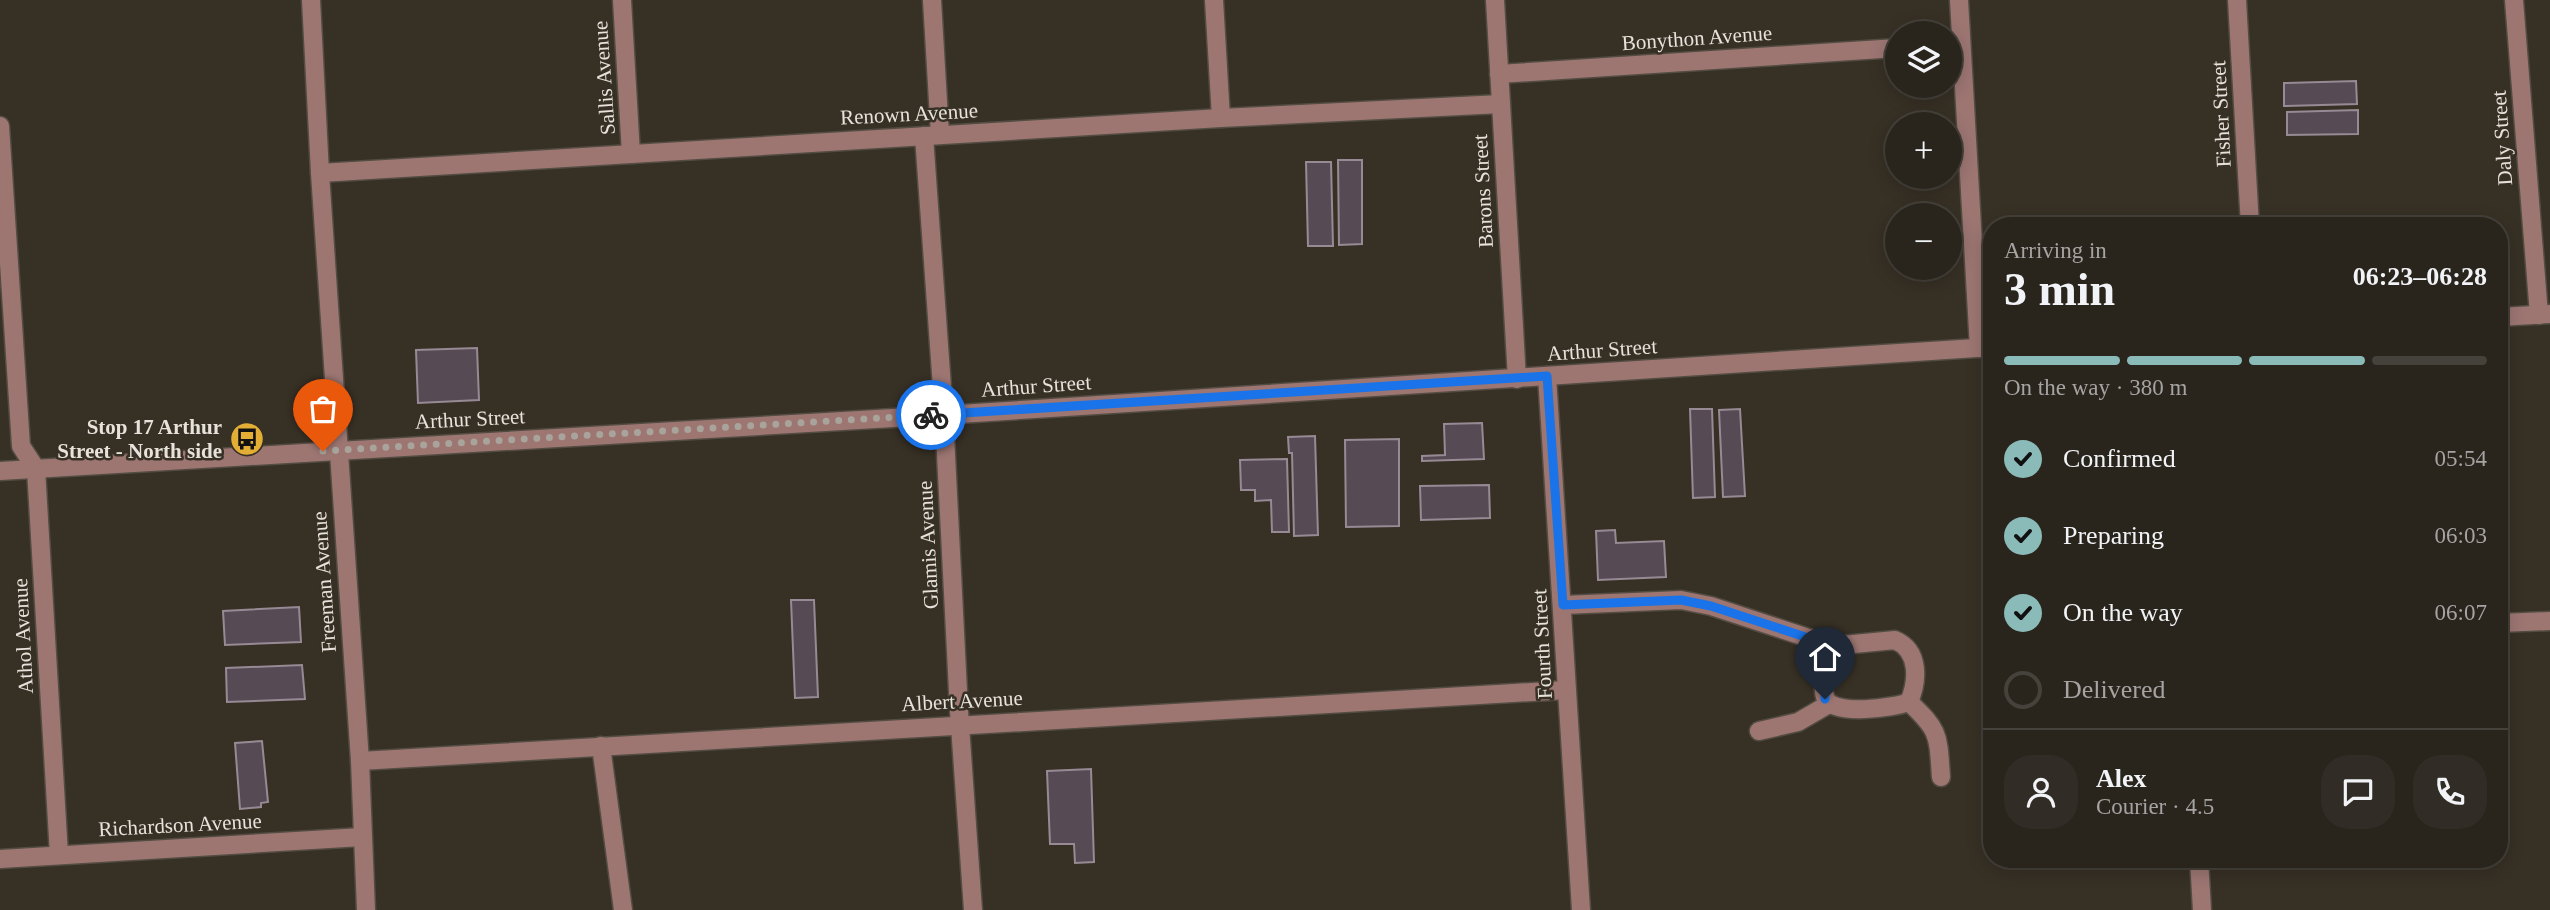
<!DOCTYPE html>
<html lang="en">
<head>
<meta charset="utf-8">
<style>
	:root { --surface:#29241c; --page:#312c25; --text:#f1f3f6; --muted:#a5a4a3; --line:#45413b; --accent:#8bbbb9 }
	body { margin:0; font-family:"Times New Roman",serif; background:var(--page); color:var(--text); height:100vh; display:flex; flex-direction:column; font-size:26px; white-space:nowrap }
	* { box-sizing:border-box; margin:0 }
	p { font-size:23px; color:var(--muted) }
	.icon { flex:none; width:38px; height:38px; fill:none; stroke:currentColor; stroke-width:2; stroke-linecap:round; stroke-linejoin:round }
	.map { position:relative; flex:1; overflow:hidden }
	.details { position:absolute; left:1983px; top:217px; width:525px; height:651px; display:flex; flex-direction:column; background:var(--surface); border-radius:28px; box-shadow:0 4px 18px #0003,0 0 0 2px var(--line) }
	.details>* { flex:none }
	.buttons { position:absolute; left:1885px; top:21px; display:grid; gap:14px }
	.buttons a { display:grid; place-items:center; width:77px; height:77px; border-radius:50%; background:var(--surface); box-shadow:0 4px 18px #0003,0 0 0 2px var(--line); font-size:35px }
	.pin { position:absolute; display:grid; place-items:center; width:60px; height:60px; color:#fff; margin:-72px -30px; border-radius:50% 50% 50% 0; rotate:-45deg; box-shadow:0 0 7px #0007 }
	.pin .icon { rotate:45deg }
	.courier { position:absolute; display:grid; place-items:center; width:70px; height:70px; margin:-35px; border:5px solid #1a73e8; border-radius:50%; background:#fff; color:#222; box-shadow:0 2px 9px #0007 }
	.headline em { font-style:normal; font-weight:800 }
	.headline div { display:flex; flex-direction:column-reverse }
	.headline { display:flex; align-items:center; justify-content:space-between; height:119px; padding:0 21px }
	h1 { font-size:46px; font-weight:800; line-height:52px }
	.bar { display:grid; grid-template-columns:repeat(4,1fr); gap:10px 7px; align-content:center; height:84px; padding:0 21px }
	.bar i { height:9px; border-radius:5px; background:var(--line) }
	.bar .selected { background:var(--accent) }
	.bar p { grid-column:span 4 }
	.line { display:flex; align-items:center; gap:18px; padding:0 21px; border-top:2px solid var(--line) }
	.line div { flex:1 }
	.round { display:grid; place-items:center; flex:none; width:74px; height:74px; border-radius:28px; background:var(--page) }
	ol { padding:0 21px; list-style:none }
	li { display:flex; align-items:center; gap:21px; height:77px }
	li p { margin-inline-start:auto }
	li .icon { padding:7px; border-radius:50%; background:var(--accent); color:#111; stroke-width:4 }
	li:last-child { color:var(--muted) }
	li i { width:38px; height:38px; border:4px solid var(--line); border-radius:50% }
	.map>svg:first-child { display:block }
	.building { fill:#564b54; stroke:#978a94; stroke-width:2 }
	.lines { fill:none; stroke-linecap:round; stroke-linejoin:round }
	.minor-casing { stroke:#534c42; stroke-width:21 }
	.minor { stroke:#9d7672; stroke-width:18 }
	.done { stroke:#a9a49b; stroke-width:7; stroke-dasharray:0 12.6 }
	.route { stroke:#1a73e8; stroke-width:9 }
	.labels { text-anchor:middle; stroke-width:5; stroke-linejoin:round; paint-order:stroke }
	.street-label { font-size:21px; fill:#e7e2db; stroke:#373025 }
	.poi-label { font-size:21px; font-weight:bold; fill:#e7e2db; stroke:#373025; text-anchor:end }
</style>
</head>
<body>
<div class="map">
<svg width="2550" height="910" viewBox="0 0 2550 910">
	<rect width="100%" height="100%" fill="#373025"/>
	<!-- building -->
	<g class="building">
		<path d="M 2356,81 L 2357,104 L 2284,106 L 2284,83 Z"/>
		<path d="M 2358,110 L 2358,134 L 2287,135 L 2287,112 Z"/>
		<path d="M 1338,160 L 1362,160 L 1362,244 L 1339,245 Z"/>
		<path d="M 1306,162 L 1331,162 L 1333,246 L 1308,246 Z"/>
		<path d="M 477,348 L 479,400 L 418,403 L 416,350 Z"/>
		<path d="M 1690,409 L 1712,409 L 1715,497 L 1693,498 Z"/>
		<path d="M 1740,409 L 1745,496 L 1723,497 L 1719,410 Z"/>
		<path d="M 1482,423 L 1484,459 L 1422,461 L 1422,456 L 1445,455 L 1444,424 Z"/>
		<path d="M 1315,436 L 1318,535 L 1294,536 L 1292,453 L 1289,453 L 1288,437 Z"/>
		<path d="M 1399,439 L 1399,526 L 1346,527 L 1345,440 Z"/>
		<path d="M 1287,459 L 1289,532 L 1272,532 L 1271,500 L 1255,501 L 1255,490 L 1241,490 L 1240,460 Z"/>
		<path d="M 1489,485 L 1490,518 L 1421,520 L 1420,486 Z"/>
		<path d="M 1615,530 L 1616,543 L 1664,541 L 1666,577 L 1598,580 L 1596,531 Z"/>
		<path d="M 791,600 L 814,600 L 818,697 L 795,698 Z"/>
		<path d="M 299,607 L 301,642 L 225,645 L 223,611 Z"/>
		<path d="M 302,665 L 305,699 L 227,702 L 226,668 Z"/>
		<path d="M 262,741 L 268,802 L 261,803 L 261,807 L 240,809 L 235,743 Z"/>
		<path d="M 1091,769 L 1094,862 L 1075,863 L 1074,844 L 1050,844 L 1047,771 Z"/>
	</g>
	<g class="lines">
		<!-- minor casing -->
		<g class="minor-casing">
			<g id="minor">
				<path d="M 311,0 L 320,173 L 360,761 L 366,910"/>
				<path d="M 622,0 L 631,154"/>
				<path d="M 932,0 L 940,135"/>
				<path d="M 1214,0 L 1221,118"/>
				<path d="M 1495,0 L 1517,379"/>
				<path d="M 1959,0 L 1979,348"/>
				<path d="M 2237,0 L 2250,226"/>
				<path d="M 2514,0 L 2539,315"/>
				<path d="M 1499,74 L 1897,48"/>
				<path d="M 0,126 L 21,446 L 36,469 L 59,855"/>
				<path d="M 924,136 L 944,415 L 959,711 L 973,910"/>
				<path d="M 320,173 L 1221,118 L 1501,104"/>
				<path d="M 2499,317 L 2550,314"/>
				<path d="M 1547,376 L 1581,910"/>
				<path d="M 0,471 L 944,415 L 1992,347"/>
				<path d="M 1563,605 L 1681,600 L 1711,606 L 1833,646 L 1895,640 C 1920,651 1918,681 1909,702 C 1894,708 1834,716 1826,699 C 1819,685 1830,661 1833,646"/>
				<path d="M 2499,623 L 2550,621"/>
				<path d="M 1909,702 C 1940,731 1938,735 1941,777"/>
				<path d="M 1759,731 L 1798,722 L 1829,704"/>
				<path d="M 601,746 L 623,910"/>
				<path d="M 360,761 L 1566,690"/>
				<path d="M 0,859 L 362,837"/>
				<path d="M 2199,859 L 2202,910"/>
			</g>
		</g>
		<!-- minor -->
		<use href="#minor" class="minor"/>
	</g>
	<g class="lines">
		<!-- done -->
		<path class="done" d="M 323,451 L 931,415"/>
		<!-- route -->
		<path class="route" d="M 931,415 L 1547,376 L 1563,605 L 1681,600 L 1711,606 L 1833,646 L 1825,679 L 1825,699"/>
	</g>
	<!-- icons -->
	<defs>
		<g id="bus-disc" transform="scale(1.75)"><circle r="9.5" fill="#e3ae35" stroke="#373025"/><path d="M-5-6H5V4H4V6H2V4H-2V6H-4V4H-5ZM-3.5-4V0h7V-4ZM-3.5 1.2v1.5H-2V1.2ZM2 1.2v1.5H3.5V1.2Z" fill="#111"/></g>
	</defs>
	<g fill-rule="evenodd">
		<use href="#bus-disc" x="247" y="439"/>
	</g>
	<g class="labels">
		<!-- street labels -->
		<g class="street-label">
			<text transform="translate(1697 38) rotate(-4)" y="7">Bonython Avenue</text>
			<text transform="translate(604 78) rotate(-94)" y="7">Sallis Avenue</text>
			<text transform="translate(909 114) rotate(-3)" y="7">Renown Avenue</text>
			<text transform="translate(2221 114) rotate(-93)" y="7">Fisher Street</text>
			<text transform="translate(2502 138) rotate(-94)" y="7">Daly Street</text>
			<text transform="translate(1483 191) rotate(-93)" y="7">Barons Street</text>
			<text transform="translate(1602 350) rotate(-4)" y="7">Arthur Street</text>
			<text transform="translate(1036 386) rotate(-4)" y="7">Arthur Street</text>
			<text transform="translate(470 419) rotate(-3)" y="7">Arthur Street</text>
			<text transform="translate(928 545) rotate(-93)" y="7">Glamis Avenue</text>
			<text transform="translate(324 582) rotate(-94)" y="7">Freeman Avenue</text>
			<text transform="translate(23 636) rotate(-93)" y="7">Athol Avenue</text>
			<text transform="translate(1542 644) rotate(-93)" y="7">Fourth Street</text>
			<text transform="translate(962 701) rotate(-3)" y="7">Albert Avenue</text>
			<text transform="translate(180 825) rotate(-3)" y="7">Richardson Avenue</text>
		</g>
		<!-- poi labels -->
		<g class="poi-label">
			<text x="222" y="434">Stop 17 Arthur<tspan x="222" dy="24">Street - North side</tspan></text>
		</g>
	</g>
</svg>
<div class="buttons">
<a><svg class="icon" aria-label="layers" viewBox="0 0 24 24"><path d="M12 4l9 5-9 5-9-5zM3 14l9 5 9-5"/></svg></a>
<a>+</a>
<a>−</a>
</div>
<div class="pin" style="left:323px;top:451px;background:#ea580c"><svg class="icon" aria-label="bag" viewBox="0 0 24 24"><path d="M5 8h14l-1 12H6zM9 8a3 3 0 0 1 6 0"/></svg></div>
<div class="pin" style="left:1825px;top:699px;background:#1f2937"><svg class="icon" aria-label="home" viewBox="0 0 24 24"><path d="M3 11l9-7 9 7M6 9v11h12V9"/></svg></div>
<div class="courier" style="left:931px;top:415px"><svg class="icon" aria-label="bike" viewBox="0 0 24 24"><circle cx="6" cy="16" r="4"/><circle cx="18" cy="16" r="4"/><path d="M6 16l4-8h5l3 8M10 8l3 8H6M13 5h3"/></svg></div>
<section class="details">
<div class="headline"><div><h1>3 min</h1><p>Arriving in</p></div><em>06:23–06:28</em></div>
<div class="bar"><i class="selected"></i><i class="selected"></i><i class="selected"></i><i></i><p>On the way · 380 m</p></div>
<ol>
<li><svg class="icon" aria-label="check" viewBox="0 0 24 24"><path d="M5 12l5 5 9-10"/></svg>Confirmed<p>05:54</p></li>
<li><svg class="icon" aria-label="check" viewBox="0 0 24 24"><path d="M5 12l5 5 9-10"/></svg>Preparing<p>06:03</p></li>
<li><svg class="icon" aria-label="check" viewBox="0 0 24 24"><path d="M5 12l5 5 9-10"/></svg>On the way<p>06:07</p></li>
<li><i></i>Delivered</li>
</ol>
<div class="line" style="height:126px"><a class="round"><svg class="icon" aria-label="person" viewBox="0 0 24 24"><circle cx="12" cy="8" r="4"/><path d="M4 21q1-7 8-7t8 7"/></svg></a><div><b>Alex</b><p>Courier · 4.5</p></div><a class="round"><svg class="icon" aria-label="chat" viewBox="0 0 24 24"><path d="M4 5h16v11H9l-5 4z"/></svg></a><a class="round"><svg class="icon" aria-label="phone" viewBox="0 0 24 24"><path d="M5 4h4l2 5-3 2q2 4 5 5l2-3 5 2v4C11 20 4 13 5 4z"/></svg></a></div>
</section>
</div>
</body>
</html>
